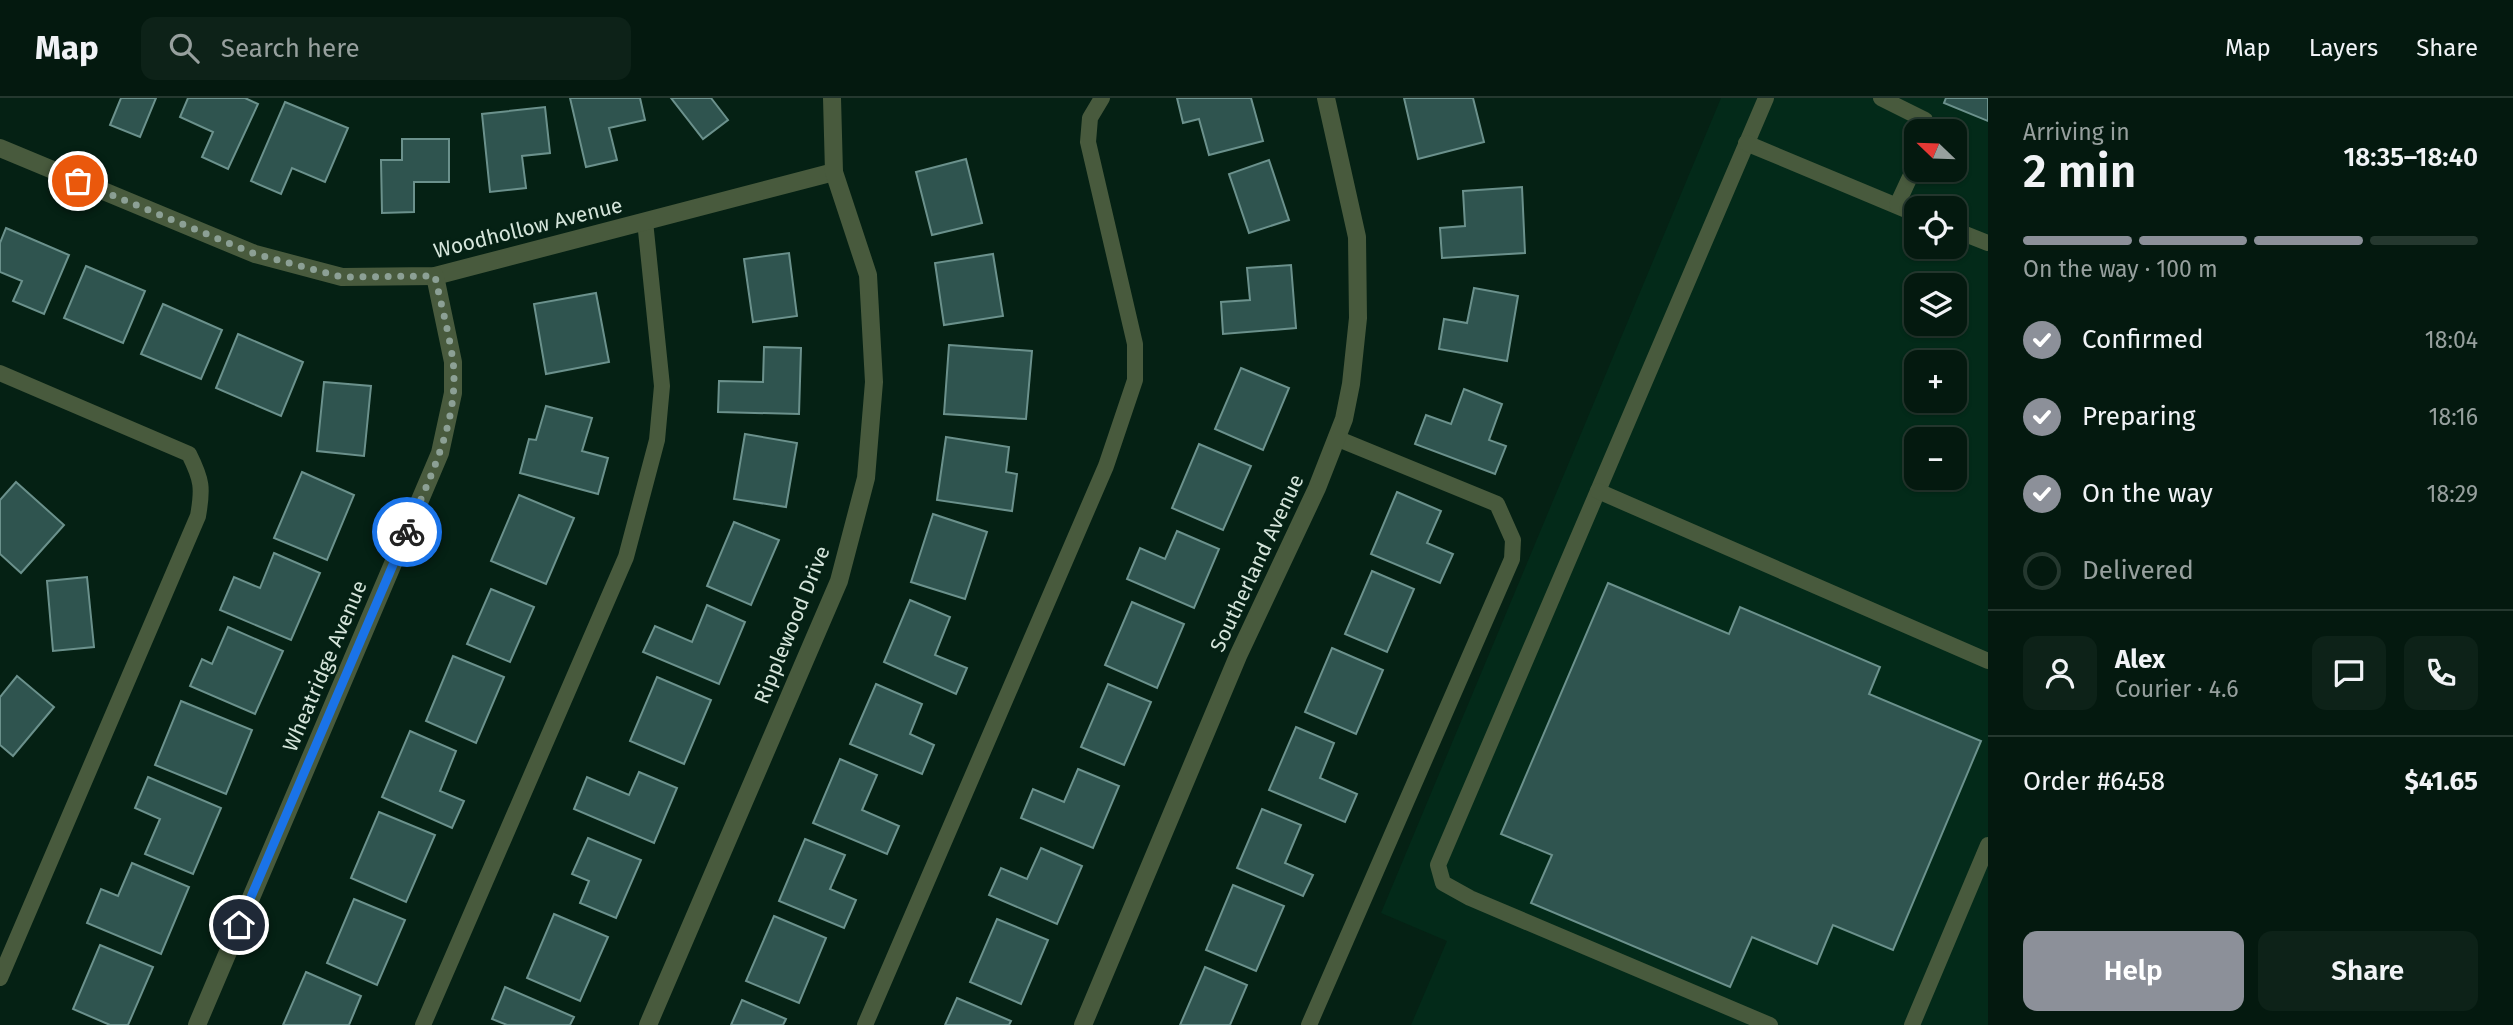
<!DOCTYPE html>
<html lang="en">
<head>
<meta charset="utf-8">
<style>
	:root { --surface:#04190f; --page:#0d2218; --text:#f1f3f6; --muted:#97a09e; --line:#25382f; --accent:#8c9099 }
	body { margin:0; font-family:"Fira Sans",sans-serif; background:var(--page); color:var(--text); height:100vh; display:flex; flex-direction:column; font-size:26px; white-space:nowrap }
	* { box-sizing:border-box; margin:0 }
	p { font-size:23px; color:var(--muted) }
	.icon { flex:none; width:38px; height:38px; fill:none; stroke:currentColor; stroke-width:2; stroke-linecap:round; stroke-linejoin:round }
	.map { position:relative; flex:1; overflow:hidden }
	.panel { display:flex; flex-direction:column; background:var(--surface); width:525px }
	.panel>* { flex:none }
	.needle { width:46px; rotate:293deg }
	.fabs { position:absolute; left:1904px; top:21px; display:grid; gap:14px }
	.fabs a { display:grid; place-items:center; width:63px; height:63px; border-radius:14px; background:var(--surface); box-shadow:0 2px 5px #0004,0 0 0 2px var(--line); font-size:35px }
	.pin { position:absolute; display:grid; place-items:center; width:60px; height:60px; color:#fff; margin:-30px; border:4px solid #fff; border-radius:50%; box-shadow:0 2px 7px #0007 }
	.courier { position:absolute; display:grid; place-items:center; width:70px; height:70px; margin:-35px; border:5px solid #1a73e8; border-radius:50%; background:#fff; color:#222; box-shadow:0 2px 9px #0007 }
	.overview em { font-style:normal; font-weight:600 }
	.overview div { display:flex; flex-direction:column-reverse }
	.overview { display:flex; align-items:center; justify-content:space-between; height:119px; padding:0 35px }
	h1 { font-size:46px; font-weight:600; line-height:52px }
	.bar { display:grid; grid-template-columns:repeat(4,1fr); gap:10px 7px; align-content:center; height:84px; padding:0 35px }
	.bar i { height:9px; border-radius:5px; background:var(--line) }
	.bar .active { background:var(--accent) }
	.bar p { grid-column:span 4 }
	.line { display:flex; align-items:center; gap:18px; padding:0 35px; border-top:2px solid var(--line) }
	.line div { flex:1 }
	.round { display:grid; place-items:center; flex:none; width:74px; height:74px; border-radius:14px; background:var(--page) }
	ol { padding:0 35px; list-style:none }
	li { display:flex; align-items:center; gap:21px; height:77px }
	li p { margin-inline-start:auto }
	li .icon { padding:7px; border-radius:50%; background:var(--accent); color:#fff; stroke-width:4 }
	li:last-child { color:var(--muted) }
	li i { width:38px; height:38px; border:4px solid var(--line); border-radius:50% }
	.primary-button { display:flex; gap:14px; margin-top:auto; padding:14px 35px }
	.primary-button a { flex:1; height:80px; border-radius:14px; background:var(--accent); color:#fff; font-size:28px; font-weight:600; line-height:80px; text-align:center }
	.primary-button a+a { background:var(--page); color:var(--text) }
	header { display:flex; align-items:center; gap:42px; box-sizing:border-box; height:98px; padding:0 35px; background:var(--surface); border-bottom:2px solid var(--line) }
	header strong { font-size:33px }
	nav { display:flex; gap:38px; margin-inline-start:auto; font-size:24px }
	.search { width:490px; height:63px; background:var(--page); display:flex; align-items:center; gap:18px; box-sizing:border-box; padding:0 24px; border-radius:14px; color:var(--muted); font-size:26px }
	main { display:flex; flex:1; min-height:0 }
	.map>svg:first-child { display:block }
	.built { fill:#032a19; fill-rule:evenodd }
	.building { fill:#2f544f; stroke:#6b918c; stroke-width:2 }
	.lines { fill:none; stroke-linecap:round; stroke-linejoin:round }
	.service { stroke:#485a3d; stroke-width:16 }
	.minor { stroke:#485a3d; stroke-width:18 }
	.done { stroke:#8ca095; stroke-width:7; stroke-dasharray:0 12.6 }
	.route { stroke:#1a73e8; stroke-width:9 }
	.labels { text-anchor:middle; stroke-width:5; stroke-linejoin:round; paint-order:stroke }
	.street-label { font-size:21px; fill:#d5e5db; stroke:#052114 }
</style>
</head>
<body>
<header>
<strong>Map</strong>
<div class="search"><svg class="icon" aria-label="search" viewBox="0 0 24 24"><circle cx="10" cy="10" r="6"/><path d="M15 15l6 6"/></svg>Search here</div>
<nav><a>Map</a><a>Layers</a><a>Share</a></nav>
</header>
<main>
<div class="map">
<svg width="1988" height="927" viewBox="0 0 1988 927">
	<rect width="100%" height="100%" fill="#052114"/>
	<!-- built -->
	<path class="built" d="M 1721,0 L 1988,0 L 1988,927 L 1411,927 L 1447,843 L 1381,815 ZM 1916,33 L 1955,33 L 1955,72 L 1916,72 ZM 1916,110 L 1955,110 L 1955,149 L 1916,149 ZM 1916,187 L 1955,187 L 1955,226 L 1916,226 ZM 1916,264 L 1955,264 L 1955,303 L 1916,303 ZM 1916,341 L 1955,341 L 1955,380 L 1916,380 Z"/>
	<!-- building -->
	<g class="building">
		<path d="M 121,0 L 156,0 L 140,39 L 110,27 Z"/>
		<path d="M 188,0 L 245,0 L 258,6 L 228,71 L 202,59 L 213,34 L 180,19 Z"/>
		<path d="M 570,0 L 640,0 L 645,22 L 609,30 L 617,62 L 586,69 Z"/>
		<path d="M 671,0 L 711,0 L 728,22 L 703,41 Z"/>
		<path d="M 1177,0 L 1251,0 L 1263,43 L 1209,57 L 1199,21 L 1183,25 Z"/>
		<path d="M 1404,0 L 1473,0 L 1484,44 L 1418,61 Z"/>
		<path d="M 1946,0 L 1988,0 L 1988,23 L 1944,5 Z"/>
		<path d="M 285,4 L 348,30 L 325,84 L 292,70 L 281,96 L 251,83 Z"/>
		<path d="M 545,9 L 550,55 L 522,58 L 526,90 L 490,94 L 482,16 Z"/>
		<path d="M 402,41 L 449,41 L 449,84 L 414,84 L 414,114 L 382,115 L 381,62 L 402,62 Z"/>
		<path d="M 966,61 L 982,125 L 932,137 L 916,74 Z"/>
		<path d="M 1269,62 L 1289,122 L 1249,135 L 1229,76 Z"/>
		<path d="M 1522,89 L 1525,155 L 1442,160 L 1440,130 L 1465,128 L 1463,93 Z"/>
		<path d="M 6,130 L 69,157 L 44,216 L 13,203 L 22,183 L 0,174 L 0,145 Z"/>
		<path d="M 789,155 L 797,218 L 753,224 L 744,161 Z"/>
		<path d="M 993,156 L 1003,218 L 944,227 L 935,165 Z"/>
		<path d="M 1291,167 L 1296,230 L 1223,236 L 1221,204 L 1250,202 L 1247,170 Z"/>
		<path d="M 86,168 L 145,193 L 123,245 L 64,220 Z"/>
		<path d="M 1474,190 L 1518,198 L 1507,263 L 1439,251 L 1444,221 L 1467,225 Z"/>
		<path d="M 596,195 L 609,264 L 546,276 L 534,206 Z"/>
		<path d="M 163,206 L 222,232 L 201,281 L 141,256 Z"/>
		<path d="M 238,236 L 303,264 L 281,318 L 216,290 Z"/>
		<path d="M 949,247 L 1032,253 L 1026,321 L 944,316 Z"/>
		<path d="M 764,249 L 801,250 L 799,316 L 718,314 L 719,283 L 763,284 Z"/>
		<path d="M 1241,270 L 1289,290 L 1263,352 L 1215,331 Z"/>
		<path d="M 324,284 L 371,288 L 364,358 L 317,353 Z"/>
		<path d="M 1464,291 L 1502,306 L 1489,342 L 1506,348 L 1495,376 L 1415,346 L 1426,317 L 1451,326 Z"/>
		<path d="M 546,308 L 592,320 L 582,353 L 608,360 L 598,396 L 520,375 L 529,341 L 536,342 Z"/>
		<path d="M 745,336 L 797,345 L 786,409 L 734,401 Z"/>
		<path d="M 946,339 L 1009,349 L 1006,374 L 1017,376 L 1012,413 L 937,402 Z"/>
		<path d="M 1199,346 L 1251,368 L 1223,432 L 1172,410 Z"/>
		<path d="M 302,374 L 354,397 L 327,462 L 274,440 Z"/>
		<path d="M 16,384 L 64,427 L 21,475 L 0,456 L 0,402 Z"/>
		<path d="M 1397,394 L 1441,413 L 1427,445 L 1453,456 L 1440,485 L 1371,456 Z"/>
		<path d="M 519,397 L 574,420 L 546,486 L 491,463 Z"/>
		<path d="M 933,416 L 987,434 L 965,501 L 911,484 Z"/>
		<path d="M 734,424 L 779,442 L 751,507 L 707,488 Z"/>
		<path d="M 1177,433 L 1219,451 L 1194,510 L 1127,481 L 1140,450 L 1165,461 Z"/>
		<path d="M 274,455 L 320,475 L 291,542 L 220,512 L 234,479 L 260,490 Z"/>
		<path d="M 1372,473 L 1414,491 L 1387,554 L 1345,536 Z"/>
		<path d="M 87,479 L 94,549 L 53,553 L 47,483 Z"/>
		<path d="M 1608,485 L 1729,536 L 1740,509 L 1880,569 L 1869,596 L 1981,643 L 1893,852 L 1833,827 L 1817,866 L 1752,839 L 1730,889 L 1531,805 L 1552,757 L 1501,736 Z"/>
		<path d="M 491,491 L 534,509 L 510,564 L 467,546 Z"/>
		<path d="M 910,502 L 950,519 L 935,557 L 967,570 L 956,596 L 884,564 Z"/>
		<path d="M 1132,504 L 1184,526 L 1157,590 L 1105,567 Z"/>
		<path d="M 707,507 L 745,524 L 719,586 L 643,554 L 655,528 L 692,544 Z"/>
		<path d="M 228,529 L 283,553 L 255,616 L 190,588 L 202,561 L 212,566 Z"/>
		<path d="M 1332,550 L 1383,572 L 1356,636 L 1305,614 Z"/>
		<path d="M 453,558 L 504,579 L 476,645 L 426,623 Z"/>
		<path d="M 17,578 L 54,609 L 13,658 L 0,647 L 0,599 Z"/>
		<path d="M 657,579 L 711,602 L 684,666 L 630,643 Z"/>
		<path d="M 876,586 L 922,606 L 910,636 L 934,647 L 922,676 L 850,646 Z"/>
		<path d="M 1108,586 L 1151,604 L 1124,667 L 1081,649 Z"/>
		<path d="M 181,603 L 252,632 L 226,696 L 155,667 Z"/>
		<path d="M 1296,629 L 1334,645 L 1320,680 L 1357,696 L 1345,724 L 1269,692 Z"/>
		<path d="M 410,633 L 456,653 L 440,693 L 464,703 L 452,730 L 382,699 Z"/>
		<path d="M 840,661 L 877,677 L 862,712 L 899,728 L 887,756 L 813,725 Z"/>
		<path d="M 1078,671 L 1119,688 L 1093,750 L 1021,720 L 1033,691 L 1064,704 Z"/>
		<path d="M 639,674 L 677,690 L 654,745 L 574,711 L 587,679 L 629,697 Z"/>
		<path d="M 148,679 L 221,710 L 193,776 L 145,756 L 160,721 L 135,710 Z"/>
		<path d="M 1262,711 L 1301,727 L 1285,765 L 1313,777 L 1303,798 L 1237,770 Z"/>
		<path d="M 379,714 L 435,737 L 406,804 L 351,780 Z"/>
		<path d="M 588,740 L 641,762 L 616,820 L 580,805 L 589,783 L 572,776 Z"/>
		<path d="M 805,741 L 845,757 L 830,791 L 856,802 L 844,830 L 779,803 Z"/>
		<path d="M 1041,750 L 1082,768 L 1057,826 L 989,797 L 1001,770 L 1027,781 Z"/>
		<path d="M 132,765 L 189,789 L 161,856 L 87,825 L 101,791 L 118,798 Z"/>
		<path d="M 1233,787 L 1284,808 L 1256,873 L 1206,852 Z"/>
		<path d="M 354,801 L 405,822 L 377,887 L 327,865 Z"/>
		<path d="M 554,816 L 608,839 L 580,903 L 527,880 Z"/>
		<path d="M 774,818 L 826,840 L 799,905 L 746,883 Z"/>
		<path d="M 997,821 L 1048,842 L 1021,906 L 970,884 Z"/>
		<path d="M 100,847 L 153,869 L 128,927 L 110,927 L 73,911 Z"/>
		<path d="M 1205,869 L 1247,887 L 1230,927 L 1180,927 Z"/>
		<path d="M 306,874 L 361,898 L 349,927 L 283,927 Z"/>
		<path d="M 505,889 L 574,919 L 570,927 L 507,927 L 492,921 Z"/>
		<path d="M 957,900 L 1011,923 L 1009,927 L 945,927 Z"/>
		<path d="M 742,902 L 786,921 L 783,927 L 731,927 Z"/>
	</g>
	<g class="lines">
		<!-- service -->
		<g class="service">
			<path d="M 1766,0 L 1438,767 L 1443,785 L 1470,800 L 1770,927"/>
			<path d="M 1881,0 L 1925,22 L 1928,33"/>
			<path d="M 1746,45 L 1916,116"/>
			<path d="M 1897,107 L 1916,66"/>
			<path d="M 1955,132 L 1988,145"/>
			<path d="M 0,275 L 189,356 C 202,382 203,390 198,418 L 0,880"/>
			<path d="M 1598,393 L 1988,563"/>
			<path d="M 423,927 L 626,459 L 657,342 L 662,288 L 645,123"/>
			<path d="M 865,927 L 1106,368 L 1135,282 L 1135,246 L 1088,44 L 1090,20 L 1102,0"/>
			<path d="M 1309,927 L 1512,461 L 1513,442 L 1497,406 L 1336,340"/>
			<path d="M 1912,927 L 1988,747"/>
		</g>
		<!-- minor -->
		<g class="minor">
			<path d="M 0,50 L 255,156 L 342,179 L 435,178 L 834,74"/>
			<path d="M 197,927 L 440,355 L 453,295 L 453,264 L 435,178"/>
			<path d="M 648,927 L 839,483 L 866,380 L 874,284 L 868,177 L 834,74 L 832,0"/>
			<path d="M 1083,927 L 1238,558 L 1317,390 L 1344,321 L 1351,286 L 1358,220 L 1357,139 L 1326,0"/>
		</g>
	</g>
	<g class="lines">
		<!-- done -->
		<path class="done" d="M 78,83 L 255,156 L 342,179 L 435,178 C 441,206 449,235 453,263 C 460,322 429,381 407,434"/>
		<!-- route -->
		<path class="route" d="M 239,827 L 407,434"/>
	</g>
	<g class="labels">
		<!-- street labels -->
		<g class="street-label">
			<text transform="translate(528 130) rotate(-14)" y="7">Woodhollow Avenue</text>
			<text transform="translate(1257 465) rotate(-65)" y="7">Southerland Avenue</text>
			<text transform="translate(792 527) rotate(-68)" y="7">Ripplewood Drive</text>
			<text transform="translate(325 568) rotate(-67)" y="7">Wheatridge Avenue</text>
		</g>
	</g>
</svg>
<div class="fabs">
<a><svg class="needle" viewBox="-14 -14 28 28"><path d="M0-13l5 13h-10z" fill="#e53935"/><path d="M0 13l5-13h-10z" fill="#97a09e"/></svg></a>
<a><svg class="icon" aria-label="locate" viewBox="0 0 24 24"><circle cx="12" cy="12" r="6"/><path d="M12 2v4M12 18v4M2 12h4M18 12h4"/></svg></a>
<a><svg class="icon" aria-label="layers" viewBox="0 0 24 24"><path d="M12 4l9 5-9 5-9-5zM3 14l9 5 9-5"/></svg></a>
<a>+</a>
<a>−</a>
</div>
<div class="pin" style="left:78px;top:83px;background:#ea580c"><svg class="icon" aria-label="bag" viewBox="0 0 24 24"><path d="M5 8h14l-1 12H6zM9 8a3 3 0 0 1 6 0"/></svg></div>
<div class="pin" style="left:239px;top:827px;background:#1f2937"><svg class="icon" aria-label="home" viewBox="0 0 24 24"><path d="M3 11l9-7 9 7M6 9v11h12V9"/></svg></div>
<div class="courier" style="left:407px;top:434px"><svg class="icon" aria-label="bike" viewBox="0 0 24 24"><circle cx="6" cy="16" r="4"/><circle cx="18" cy="16" r="4"/><path d="M6 16l4-8h5l3 8M10 8l3 8H6M13 5h3"/></svg></div>
</div>
<section class="panel">
<div class="overview"><div><h1>2 min</h1><p>Arriving in</p></div><em>18:35–18:40</em></div>
<div class="bar"><i class="active"></i><i class="active"></i><i class="active"></i><i></i><p>On the way · 100 m</p></div>
<ol>
<li><svg class="icon" aria-label="check" viewBox="0 0 24 24"><path d="M5 12l5 5 9-10"/></svg>Confirmed<p>18:04</p></li>
<li><svg class="icon" aria-label="check" viewBox="0 0 24 24"><path d="M5 12l5 5 9-10"/></svg>Preparing<p>18:16</p></li>
<li><svg class="icon" aria-label="check" viewBox="0 0 24 24"><path d="M5 12l5 5 9-10"/></svg>On the way<p>18:29</p></li>
<li><i></i>Delivered</li>
</ol>
<div class="line" style="height:126px"><a class="round"><svg class="icon" aria-label="person" viewBox="0 0 24 24"><circle cx="12" cy="8" r="4"/><path d="M4 21q1-7 8-7t8 7"/></svg></a><div><b>Alex</b><p>Courier · 4.6</p></div><a class="round"><svg class="icon" aria-label="chat" viewBox="0 0 24 24"><path d="M4 5h16v11H9l-5 4z"/></svg></a><a class="round"><svg class="icon" aria-label="phone" viewBox="0 0 24 24"><path d="M5 4h4l2 5-3 2q2 4 5 5l2-3 5 2v4C11 20 4 13 5 4z"/></svg></a></div>
<div class="line" style="height:91px"><div>Order #6458</div><b>$41.65</b></div>
<div class="primary-button"><a>Help</a><a>Share</a></div>
</section>
</main>
</body>
</html>
